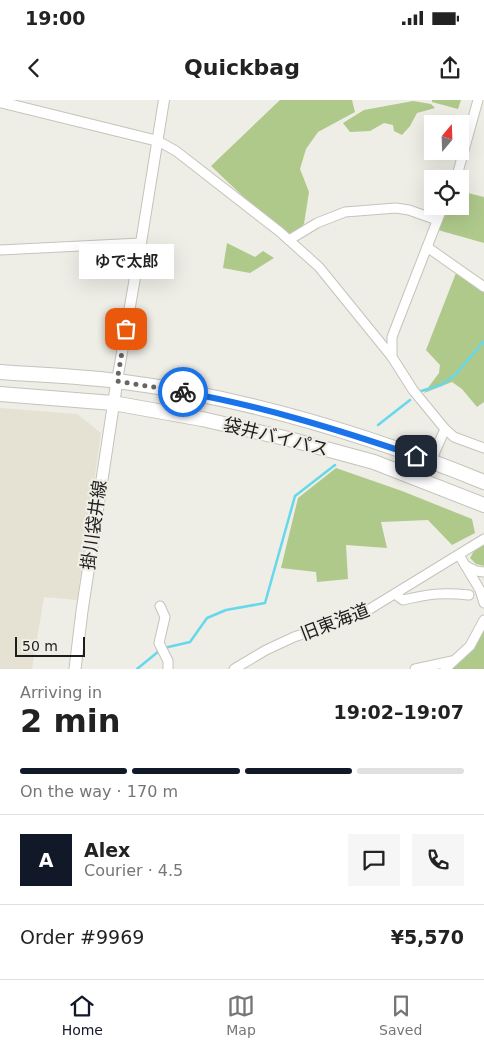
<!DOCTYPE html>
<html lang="en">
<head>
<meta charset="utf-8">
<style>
	:root { --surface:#fff; --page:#f6f6f6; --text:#222; --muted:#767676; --line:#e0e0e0; --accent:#111827 }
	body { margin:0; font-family:"DejaVu Sans","Noto Sans JP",sans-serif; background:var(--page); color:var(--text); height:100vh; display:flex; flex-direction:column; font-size:19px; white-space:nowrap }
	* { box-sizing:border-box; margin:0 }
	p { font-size:16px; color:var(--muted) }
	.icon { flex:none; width:28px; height:28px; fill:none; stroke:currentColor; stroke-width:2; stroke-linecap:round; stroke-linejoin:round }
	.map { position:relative; height:569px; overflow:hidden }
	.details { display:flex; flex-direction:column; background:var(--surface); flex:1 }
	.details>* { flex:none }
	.needle { width:32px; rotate:19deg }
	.fabs { position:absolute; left:424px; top:15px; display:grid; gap:10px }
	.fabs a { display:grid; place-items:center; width:45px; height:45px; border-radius:0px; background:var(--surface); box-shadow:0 5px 20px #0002; font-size:25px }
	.scale { position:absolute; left:15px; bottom:12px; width:70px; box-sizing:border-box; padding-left:5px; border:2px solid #1e1d1b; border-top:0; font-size:14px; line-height:18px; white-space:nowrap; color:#1e1d1b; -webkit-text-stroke:4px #eeede6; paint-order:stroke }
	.pin { position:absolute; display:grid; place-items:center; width:42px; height:42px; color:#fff; margin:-21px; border-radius:10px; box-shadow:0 2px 8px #0006 }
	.courier { position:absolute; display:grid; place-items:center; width:50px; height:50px; margin:-25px; border:4px solid #1a73e8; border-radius:50%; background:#fff; color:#222; box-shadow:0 1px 6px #0007 }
	.bubble { position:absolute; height:35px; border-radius:0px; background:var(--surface); box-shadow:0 5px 20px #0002; font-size:16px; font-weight:600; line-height:35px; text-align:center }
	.head em { font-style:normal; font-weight:600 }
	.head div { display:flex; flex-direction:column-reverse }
	.head { display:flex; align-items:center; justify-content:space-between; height:85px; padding:0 20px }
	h1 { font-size:32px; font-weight:600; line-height:38px }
	.bar { display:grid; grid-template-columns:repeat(4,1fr); gap:8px 5px; align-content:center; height:60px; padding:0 20px }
	.bar i { height:6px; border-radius:4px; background:var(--line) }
	.bar .on { background:var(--accent) }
	.bar p { grid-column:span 4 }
	.line { display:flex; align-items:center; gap:12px; padding:0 20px; border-top:1px solid var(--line) }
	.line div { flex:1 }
	.round { display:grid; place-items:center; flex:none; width:52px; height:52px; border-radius:0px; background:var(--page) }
	.status { display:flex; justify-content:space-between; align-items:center; height:35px; padding:0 25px; background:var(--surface); direction:ltr }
	.status svg { height:14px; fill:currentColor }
	header { display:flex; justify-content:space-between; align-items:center; height:65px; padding:0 20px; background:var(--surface); font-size:22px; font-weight:600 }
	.tabs { display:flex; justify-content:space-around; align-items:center; height:70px; border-top:1px solid var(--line); background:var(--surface); font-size:14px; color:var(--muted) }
	.tabs a { display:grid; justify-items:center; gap:2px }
	.tabs .on { color:var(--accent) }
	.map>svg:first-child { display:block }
	.built { fill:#e5e2d4 }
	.green { fill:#afc98b }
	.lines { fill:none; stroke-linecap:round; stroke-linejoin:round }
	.stream { stroke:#65d9eb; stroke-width:2.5 }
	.minor-casing { stroke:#c5c3bc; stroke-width:11 }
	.tertiary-casing { stroke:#c5c3bc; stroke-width:12 }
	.secondary-casing { stroke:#c5c3bc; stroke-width:13 }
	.trunk-casing { stroke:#c5c3bc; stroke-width:16 }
	.minor { stroke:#fff; stroke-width:9 }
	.tertiary { stroke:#fff; stroke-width:10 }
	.secondary { stroke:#fff; stroke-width:11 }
	.trunk { stroke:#fff; stroke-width:14 }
	.done { stroke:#676662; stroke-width:5; stroke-dasharray:0 9 }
	.route { stroke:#1a73e8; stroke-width:6 }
	.labels { text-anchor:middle; stroke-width:4.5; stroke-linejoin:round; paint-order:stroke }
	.street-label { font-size:18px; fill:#1e1d1b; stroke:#eeede6 }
</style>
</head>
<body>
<div class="status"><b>19:00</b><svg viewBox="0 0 49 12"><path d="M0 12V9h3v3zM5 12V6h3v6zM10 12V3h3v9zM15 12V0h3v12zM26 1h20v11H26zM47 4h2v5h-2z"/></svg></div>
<header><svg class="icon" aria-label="back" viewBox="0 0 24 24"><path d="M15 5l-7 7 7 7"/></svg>Quickbag<svg class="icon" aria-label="share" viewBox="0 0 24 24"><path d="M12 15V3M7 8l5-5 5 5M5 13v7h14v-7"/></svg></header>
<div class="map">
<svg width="484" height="569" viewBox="0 0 484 569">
	<rect width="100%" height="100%" fill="#eeede6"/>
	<!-- built -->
	<path class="built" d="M 0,308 L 77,314 L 101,333 L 77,500 L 44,497 L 32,569 L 0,569 Z"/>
	<!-- green -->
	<g class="green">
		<path d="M 280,0 L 352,0 L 355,12 L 318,32 L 306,49 L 300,69 L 309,92 L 304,124 L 288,139 L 211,66 Z"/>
		<path d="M 432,0 L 461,0 L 458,9 L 432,2 Z"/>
		<path d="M 413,1 L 431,4 L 435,8 L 417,13 L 410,26 L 402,35 L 394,31 L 393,25 L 384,23 L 370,31 L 350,32 L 343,23 L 364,10 Z"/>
		<path d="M 460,91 L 484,97 L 484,143 L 438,130 L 445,106 L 460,106 Z"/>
		<path d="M 227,143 L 255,157 L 263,151 L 274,158 L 250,173 L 223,168 Z"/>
		<path d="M 456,173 L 484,188 L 484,302 L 477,307 L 462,289 L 452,282 L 424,293 L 439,273 L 440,265 L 426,250 Z"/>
		<path d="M 336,368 L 402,391 L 472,419 L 475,433 L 452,445 L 428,420 L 381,422 L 387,448 L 346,445 L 348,479 L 317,482 L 316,472 L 281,468 L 298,398 Z"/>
		<path d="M 484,445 L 484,466 L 476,464 L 470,458 L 475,449 Z"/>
		<path d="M 484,529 L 484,569 L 443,569 C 460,559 477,548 484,529 Z"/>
	</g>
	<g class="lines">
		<!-- stream -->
		<g class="stream">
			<path d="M 421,291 L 441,285 L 455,275 L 484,241"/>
			<path d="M 378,325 L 410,300"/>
			<path d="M 164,548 L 190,542 L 207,518 L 226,510 L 265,503 L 295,396 L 335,365"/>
			<path d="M 137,569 L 159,551"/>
		</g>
		<!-- minor casing -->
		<g class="minor-casing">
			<g id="minor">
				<path d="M 158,41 L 176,51 L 280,132 L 319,167 L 392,257 L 413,290 L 445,329 L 454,337 L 484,348"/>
				<path d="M 456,79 L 478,0"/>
				<path d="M 289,140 L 317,123 L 345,112 L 396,108 L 409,110 L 437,120"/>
				<path d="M 427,147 L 484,187"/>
				<path d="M 0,150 L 141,143"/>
				<path d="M 392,257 L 392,237 L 397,224 L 443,106"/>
				<path d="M 431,361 L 445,329"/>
				<path d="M 459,455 L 480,490 L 484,503"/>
				<path d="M 466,466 L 476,471 L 484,472"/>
				<path d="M 395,494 L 403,500 C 429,494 442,492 469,495"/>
				<path d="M 160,506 L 165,517 L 159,543 L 168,561 L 168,569"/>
				<path d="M 234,569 L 266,550 L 294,537 L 360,515 L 484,439"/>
				<path d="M 415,569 L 452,561"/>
				<path d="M 445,569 L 470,546 L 484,520"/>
			</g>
		</g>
		<!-- tertiary casing -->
		<g class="tertiary-casing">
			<g id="tertiary">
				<path d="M 0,2 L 158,41"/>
				<path d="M 117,281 L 141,143 L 164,0"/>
			</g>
		</g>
		<!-- secondary casing -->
		<g class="secondary-casing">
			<path id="secondary" d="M 75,569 L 82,511 L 117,281"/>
		</g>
		<!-- trunk casing -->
		<g class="trunk-casing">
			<g id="trunk">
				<path d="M 0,272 C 39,275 78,276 117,281 C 243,297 367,334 484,382"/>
				<path d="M 0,294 L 113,303 L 202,319 L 289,339 L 374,362 L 484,405"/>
			</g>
		</g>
		<!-- minor -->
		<use href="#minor" class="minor"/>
		<!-- tertiary -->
		<use href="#tertiary" class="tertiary"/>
		<!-- secondary -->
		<use href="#secondary" class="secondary"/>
		<!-- trunk -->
		<use href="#trunk" class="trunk"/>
	</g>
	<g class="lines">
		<!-- done -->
		<path class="done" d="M 126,229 L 117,281 L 183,292"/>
		<!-- route -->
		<path class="route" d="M 183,292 C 262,306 339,330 416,356"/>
	</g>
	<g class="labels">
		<!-- street labels -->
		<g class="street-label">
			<text transform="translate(276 337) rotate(14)" y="6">袋井バイパス</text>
			<text transform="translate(94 425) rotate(-82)" y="6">掛川袋井線</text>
			<text transform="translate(335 522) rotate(-21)" y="6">旧東海道</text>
		</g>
	</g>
</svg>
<div class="fabs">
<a><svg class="needle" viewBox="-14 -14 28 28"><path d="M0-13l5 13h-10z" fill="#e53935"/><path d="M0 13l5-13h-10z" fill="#767676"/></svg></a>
<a><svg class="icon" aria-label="locate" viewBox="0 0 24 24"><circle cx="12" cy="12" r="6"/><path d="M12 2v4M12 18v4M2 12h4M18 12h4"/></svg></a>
</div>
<div class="scale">50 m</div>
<div class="pin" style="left:126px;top:229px;background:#ea580c"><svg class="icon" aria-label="bag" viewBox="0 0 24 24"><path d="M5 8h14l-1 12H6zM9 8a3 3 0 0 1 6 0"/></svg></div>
<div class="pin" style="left:416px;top:356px;background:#1f2937"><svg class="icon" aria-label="home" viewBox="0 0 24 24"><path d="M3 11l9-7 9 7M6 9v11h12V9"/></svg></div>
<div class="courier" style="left:183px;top:292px"><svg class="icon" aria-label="bike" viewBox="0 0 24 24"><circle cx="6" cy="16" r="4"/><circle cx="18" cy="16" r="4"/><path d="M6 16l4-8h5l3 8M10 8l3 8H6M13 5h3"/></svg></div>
<div class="bubble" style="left:79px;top:144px;width:95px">ゆで太郎</div>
</div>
<section class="details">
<div class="head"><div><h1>2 min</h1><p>Arriving in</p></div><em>19:02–19:07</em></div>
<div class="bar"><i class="on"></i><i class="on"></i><i class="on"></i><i></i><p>On the way · 170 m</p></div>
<div class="line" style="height:90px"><b class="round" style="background:var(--accent);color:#fff">A</b><div><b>Alex</b><p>Courier · 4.5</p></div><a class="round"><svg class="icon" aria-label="chat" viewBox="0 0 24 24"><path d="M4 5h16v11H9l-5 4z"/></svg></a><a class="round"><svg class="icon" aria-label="phone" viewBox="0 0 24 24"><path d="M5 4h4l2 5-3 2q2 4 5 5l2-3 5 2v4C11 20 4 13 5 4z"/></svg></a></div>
<div class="line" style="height:65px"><div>Order #9969</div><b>¥5,570</b></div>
</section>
<nav class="tabs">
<a class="on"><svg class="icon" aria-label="home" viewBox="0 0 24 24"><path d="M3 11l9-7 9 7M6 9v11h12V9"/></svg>Home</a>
<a><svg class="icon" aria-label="map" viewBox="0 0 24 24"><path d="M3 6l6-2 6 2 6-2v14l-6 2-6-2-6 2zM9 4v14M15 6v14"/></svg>Map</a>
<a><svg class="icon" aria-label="saved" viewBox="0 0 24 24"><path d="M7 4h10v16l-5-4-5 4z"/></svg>Saved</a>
</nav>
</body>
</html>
